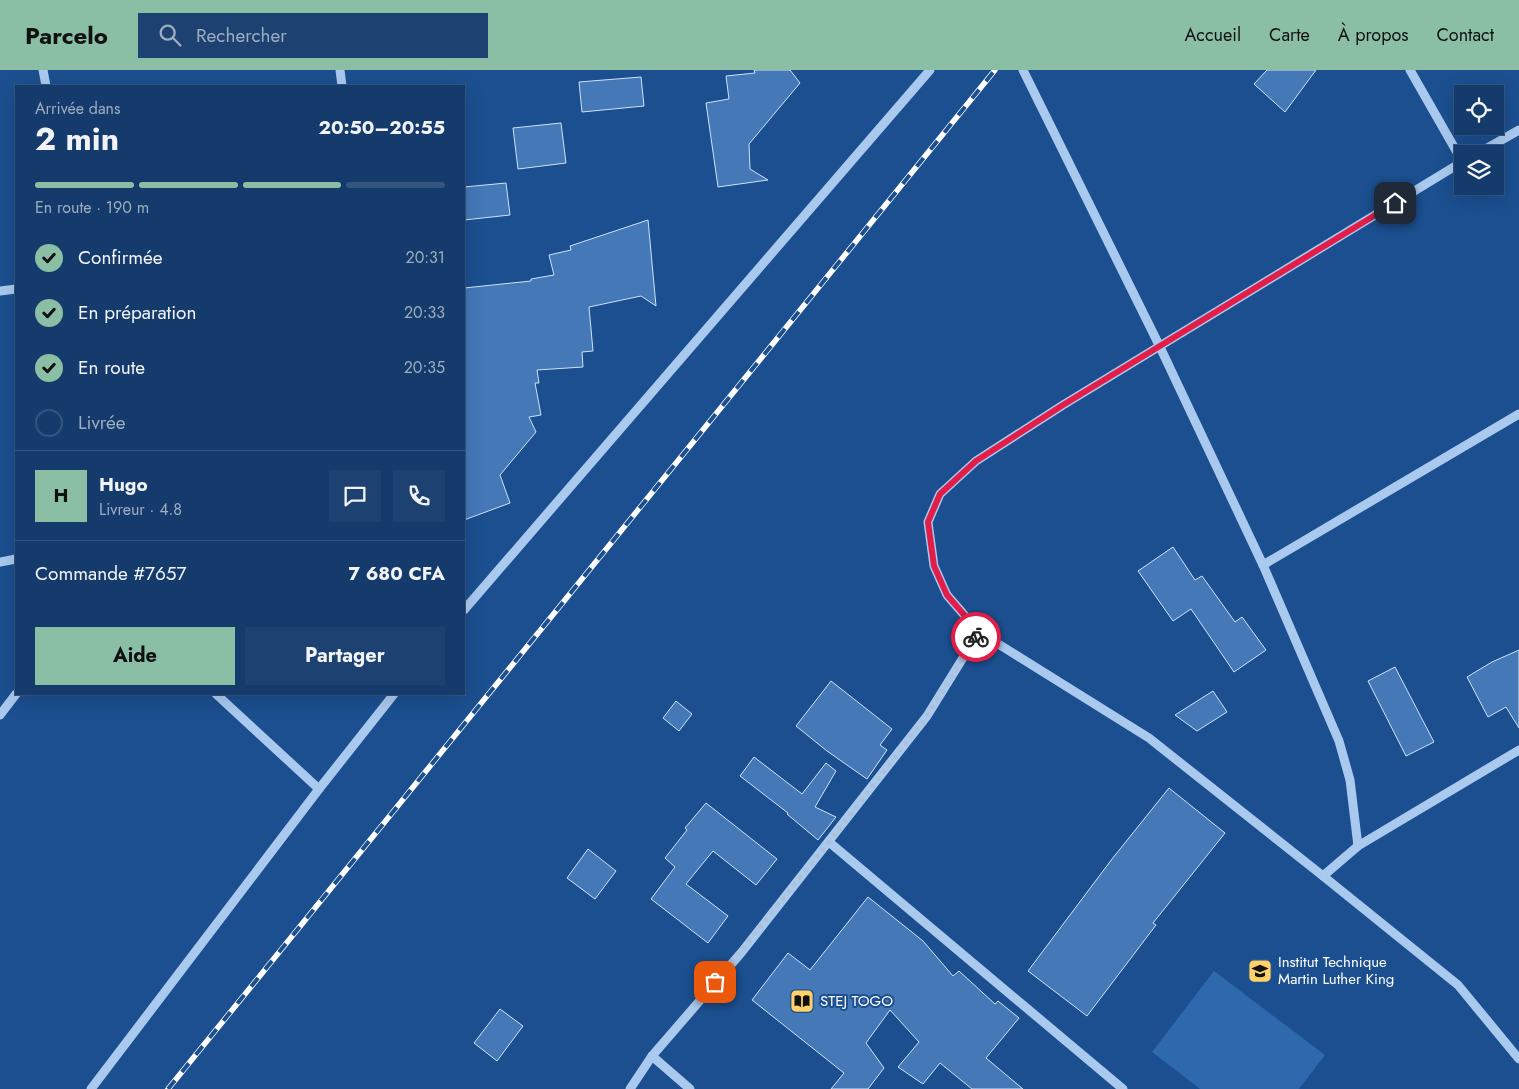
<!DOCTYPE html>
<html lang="fr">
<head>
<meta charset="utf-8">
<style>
	:root { --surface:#143b6b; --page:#1d4271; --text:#f1f3f6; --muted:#9dadc1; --line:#33557e; --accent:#8abfa5 }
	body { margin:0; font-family:Jost,sans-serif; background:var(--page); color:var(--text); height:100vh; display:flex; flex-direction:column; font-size:19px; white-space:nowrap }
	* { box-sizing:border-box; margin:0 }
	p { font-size:16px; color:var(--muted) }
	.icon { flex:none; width:28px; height:28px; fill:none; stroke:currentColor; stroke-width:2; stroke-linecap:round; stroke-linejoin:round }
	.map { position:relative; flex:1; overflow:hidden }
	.panel { position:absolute; left:15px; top:15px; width:450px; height:610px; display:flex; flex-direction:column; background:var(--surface); border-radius:0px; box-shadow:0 5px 20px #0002,0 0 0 1px var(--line) }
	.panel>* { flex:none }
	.buttons { position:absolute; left:1454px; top:15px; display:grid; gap:10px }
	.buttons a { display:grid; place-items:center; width:50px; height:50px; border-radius:0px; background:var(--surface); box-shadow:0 5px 20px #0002,0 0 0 1px var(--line); font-size:25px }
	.pin { position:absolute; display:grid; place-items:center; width:42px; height:42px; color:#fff; margin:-21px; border-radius:10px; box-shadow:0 2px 8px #0006 }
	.courier { position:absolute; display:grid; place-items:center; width:50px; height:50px; margin:-25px; border:4px solid #e11d48; border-radius:50%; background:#fff; color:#222; box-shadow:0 1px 6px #0007 }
	.summary em { font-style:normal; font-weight:700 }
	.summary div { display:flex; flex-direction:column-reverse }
	.summary { display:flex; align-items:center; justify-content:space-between; height:85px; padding:0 20px }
	h1 { font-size:32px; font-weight:700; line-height:38px }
	.bar { display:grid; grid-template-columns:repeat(4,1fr); gap:8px 5px; align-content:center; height:60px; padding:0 20px }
	.bar i { height:6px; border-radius:4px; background:var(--line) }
	.bar .active { background:var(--accent) }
	.bar p { grid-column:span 4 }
	.line { display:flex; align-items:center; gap:12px; padding:0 20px; border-top:1px solid var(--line) }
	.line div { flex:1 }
	.round { display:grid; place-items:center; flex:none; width:52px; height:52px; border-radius:0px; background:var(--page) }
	ol { padding:0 20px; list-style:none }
	li { display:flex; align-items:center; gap:15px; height:55px }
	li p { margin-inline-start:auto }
	li .icon { padding:5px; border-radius:50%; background:var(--accent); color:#111; stroke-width:4 }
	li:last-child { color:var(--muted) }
	li i { width:28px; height:28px; border:2px solid var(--line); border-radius:50% }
	.action { display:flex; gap:10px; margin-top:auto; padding:10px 20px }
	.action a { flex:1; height:58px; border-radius:0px; background:var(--accent); color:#111; font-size:20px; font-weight:700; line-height:58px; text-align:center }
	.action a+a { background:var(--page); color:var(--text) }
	header { display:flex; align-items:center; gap:30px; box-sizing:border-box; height:70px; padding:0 25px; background:var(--accent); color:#111 }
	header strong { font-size:24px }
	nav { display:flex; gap:28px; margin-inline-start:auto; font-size:18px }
	.search { width:350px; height:45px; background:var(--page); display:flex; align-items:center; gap:12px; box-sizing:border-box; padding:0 18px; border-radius:0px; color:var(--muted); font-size:19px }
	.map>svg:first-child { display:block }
	.green { fill:#2e69ad }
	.building { fill:#4478b7; stroke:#cfe3fa }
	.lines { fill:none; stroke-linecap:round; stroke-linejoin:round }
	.minor { stroke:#a9c9ee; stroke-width:9 }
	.rail-casing { stroke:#fff; stroke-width:5.5 }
	.rail { stroke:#1b4f8f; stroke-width:4; stroke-dasharray:11; stroke-linecap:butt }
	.done { stroke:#afc1d8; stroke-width:5; stroke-dasharray:0 9 }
	.route { stroke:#e11d48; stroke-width:6 }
	.labels { text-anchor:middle; stroke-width:4; stroke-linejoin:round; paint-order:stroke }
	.poi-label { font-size:15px; fill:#fff; stroke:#1b4f8f; text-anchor:start }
</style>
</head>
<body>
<header>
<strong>Parcelo</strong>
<div class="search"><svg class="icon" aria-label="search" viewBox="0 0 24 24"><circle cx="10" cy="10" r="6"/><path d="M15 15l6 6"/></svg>Rechercher</div>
<nav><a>Accueil</a><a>Carte</a><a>À propos</a><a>Contact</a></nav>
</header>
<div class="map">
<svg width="1519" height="1019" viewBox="0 0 1519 1019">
	<rect width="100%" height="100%" fill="#1b4f8f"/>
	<!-- green -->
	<path class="green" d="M 1214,901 L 1325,985 L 1299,1019 L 1200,1019 L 1152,982 Z"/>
	<!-- building -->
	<g class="building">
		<path d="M 754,0 L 790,0 L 800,13 L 749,74 L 750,99 L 768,110 L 718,117 L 706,33 L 729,29 L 726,6 L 755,3 Z"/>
		<path d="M 1267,0 L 1316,0 L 1285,42 L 1254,14 Z"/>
		<path d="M 641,7 L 644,36 L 582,42 L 579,12 Z"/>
		<path d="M 561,53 L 566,93 L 518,99 L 513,58 Z"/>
		<path d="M 506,113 L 510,145 L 464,150 L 464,117 Z"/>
		<path d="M 648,150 L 656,236 L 641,226 L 589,237 L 593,281 L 582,282 L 583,297 L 537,300 L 539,313 L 535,313 L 541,345 L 529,347 L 536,362 L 500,405 L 510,433 L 464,450 L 464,218 L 531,211 L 531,209 L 554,205 L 549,185 L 571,180 L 570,176 Z"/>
		<path d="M 1173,477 L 1195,510 L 1202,506 L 1235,552 L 1242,547 L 1266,580 L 1234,602 L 1191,539 L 1173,551 L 1138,501 Z"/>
		<path d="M 1519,580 L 1519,658 L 1506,637 L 1488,647 L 1467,607 L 1492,592 Z"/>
		<path d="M 1395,597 L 1434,672 L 1406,686 L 1368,611 Z"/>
		<path d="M 831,611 L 892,659 L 880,675 L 887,680 L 867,709 L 827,681 L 796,656 Z"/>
		<path d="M 1213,621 L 1227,642 L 1197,661 L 1175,645 Z"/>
		<path d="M 676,631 L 692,644 L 679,661 L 663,648 Z"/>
		<path d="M 754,687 L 802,724 L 826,693 L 836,701 L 815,737 L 836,747 L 818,770 L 787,744 L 788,743 L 740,706 Z"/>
		<path d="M 1169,718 L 1225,763 L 1153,853 L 1156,855 L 1087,946 L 1028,901 L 1112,789 Z"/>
		<path d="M 706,733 L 777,789 L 756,815 L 713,781 L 686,814 L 728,846 L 708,873 L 651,829 L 675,797 L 665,788 L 687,760 L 685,758 Z"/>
		<path d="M 588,779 L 616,801 L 595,829 L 567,808 Z"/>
		<path d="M 868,827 L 923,871 L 953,906 L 959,901 L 995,934 L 998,931 L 1019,948 L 986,988 L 1023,1019 L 972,1019 L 940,993 L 923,1014 L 898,997 L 919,972 L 890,940 L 866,973 L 884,998 L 868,1019 L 831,1019 L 844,1003 L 752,930 L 788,883 L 810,900 Z"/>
		<path d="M 500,939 L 523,956 L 497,991 L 474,973 Z"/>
	</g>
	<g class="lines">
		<!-- minor -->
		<g class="minor">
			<path d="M 43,0 L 46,16"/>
			<path d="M 340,0 L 342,16"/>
			<path d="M 1023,0 L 1160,277 L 1263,495 L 1339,671 L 1350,710 L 1358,776"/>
			<path d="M 1410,0 L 1462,91"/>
			<path d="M 1477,84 L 1519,60"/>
			<path d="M 0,221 L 16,219"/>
			<path d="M 0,492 L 16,489"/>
			<path d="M 1263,495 L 1519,344"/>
			<path d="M 464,540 L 930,0"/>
			<path d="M 979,562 L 1149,668 L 1323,806 L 1458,915 L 1519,989"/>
			<path d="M 216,624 L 319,719"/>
			<path d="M 0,645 L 16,624"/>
			<path d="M 829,772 L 1123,1019"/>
			<path d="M 1323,806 L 1358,776 L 1519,680"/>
			<path d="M 652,986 L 690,1019"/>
			<path d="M 91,1019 L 319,719 L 394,624"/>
			<path d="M 630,1019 L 652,986 L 741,883 L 927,646 L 979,562 L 947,525 L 934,496 L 928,452 L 940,424 L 976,391 L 1063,335 L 1462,92"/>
		</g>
		<!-- rail casing -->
		<g class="rail-casing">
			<path id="rail" d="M 168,1019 L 995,0"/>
		</g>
		<!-- rail -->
		<use href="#rail" class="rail"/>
	</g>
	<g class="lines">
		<!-- done -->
		<path class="done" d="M 715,912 L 829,772 L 927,646 L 976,567"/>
		<!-- route -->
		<path class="route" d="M 976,567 L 979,562 L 947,525 L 934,496 L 928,452 L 940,424 L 976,391 L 1063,335 L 1395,133"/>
	</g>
	<!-- icons -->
	<defs>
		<g id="school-square" transform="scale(1.25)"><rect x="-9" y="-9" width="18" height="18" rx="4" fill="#ffd166" stroke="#1b4f8f"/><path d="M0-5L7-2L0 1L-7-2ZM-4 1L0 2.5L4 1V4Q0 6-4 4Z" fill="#111"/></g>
		<g id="library-square" transform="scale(1.25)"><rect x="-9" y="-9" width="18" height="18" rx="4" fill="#ffd166" stroke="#1b4f8f"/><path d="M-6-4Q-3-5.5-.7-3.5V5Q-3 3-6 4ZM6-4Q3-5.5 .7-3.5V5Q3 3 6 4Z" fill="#111"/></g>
	</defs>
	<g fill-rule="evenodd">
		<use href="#school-square" x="1260" y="901"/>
		<use href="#library-square" x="802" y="931"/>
	</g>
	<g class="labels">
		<!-- poi labels -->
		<g class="poi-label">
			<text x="1278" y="897">Institut Technique<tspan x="1278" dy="17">Martin Luther King</tspan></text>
			<text x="820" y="936">STEJ TOGO</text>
		</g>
	</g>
</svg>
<div class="buttons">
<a><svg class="icon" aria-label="locate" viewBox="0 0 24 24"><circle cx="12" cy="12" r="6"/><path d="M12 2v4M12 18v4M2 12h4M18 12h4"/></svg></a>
<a><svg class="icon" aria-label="layers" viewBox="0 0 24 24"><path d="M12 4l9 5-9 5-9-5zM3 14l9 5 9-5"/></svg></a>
</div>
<div class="pin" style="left:715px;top:912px;background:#ea580c"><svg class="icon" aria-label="bag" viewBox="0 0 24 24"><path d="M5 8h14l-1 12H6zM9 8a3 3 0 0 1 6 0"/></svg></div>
<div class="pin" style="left:1395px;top:133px;background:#1f2937"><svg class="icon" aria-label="home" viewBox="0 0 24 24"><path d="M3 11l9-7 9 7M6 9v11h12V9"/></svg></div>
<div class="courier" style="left:976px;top:567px"><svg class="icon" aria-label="bike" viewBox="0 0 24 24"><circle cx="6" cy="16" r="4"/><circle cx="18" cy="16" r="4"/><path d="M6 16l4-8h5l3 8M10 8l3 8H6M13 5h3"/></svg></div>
<section class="panel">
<div class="summary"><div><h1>2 min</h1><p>Arrivée dans</p></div><em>20:50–20:55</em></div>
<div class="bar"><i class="active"></i><i class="active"></i><i class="active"></i><i></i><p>En route · 190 m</p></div>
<ol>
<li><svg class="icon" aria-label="check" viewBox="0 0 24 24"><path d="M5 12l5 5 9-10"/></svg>Confirmée<p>20:31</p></li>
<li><svg class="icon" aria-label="check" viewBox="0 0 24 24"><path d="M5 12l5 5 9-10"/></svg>En préparation<p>20:33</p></li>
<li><svg class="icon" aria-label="check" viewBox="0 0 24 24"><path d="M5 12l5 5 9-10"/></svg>En route<p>20:35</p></li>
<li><i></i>Livrée</li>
</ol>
<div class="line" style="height:90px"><b class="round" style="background:var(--accent);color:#111">H</b><div><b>Hugo</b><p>Livreur · 4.8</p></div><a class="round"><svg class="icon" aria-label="chat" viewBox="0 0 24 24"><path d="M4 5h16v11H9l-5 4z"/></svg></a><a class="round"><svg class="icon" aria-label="phone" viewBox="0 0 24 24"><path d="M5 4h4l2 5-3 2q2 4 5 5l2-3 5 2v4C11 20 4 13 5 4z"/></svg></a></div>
<div class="line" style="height:65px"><div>Commande #7657</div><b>7 680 CFA</b></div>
<div class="action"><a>Aide</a><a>Partager</a></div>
</section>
</div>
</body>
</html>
